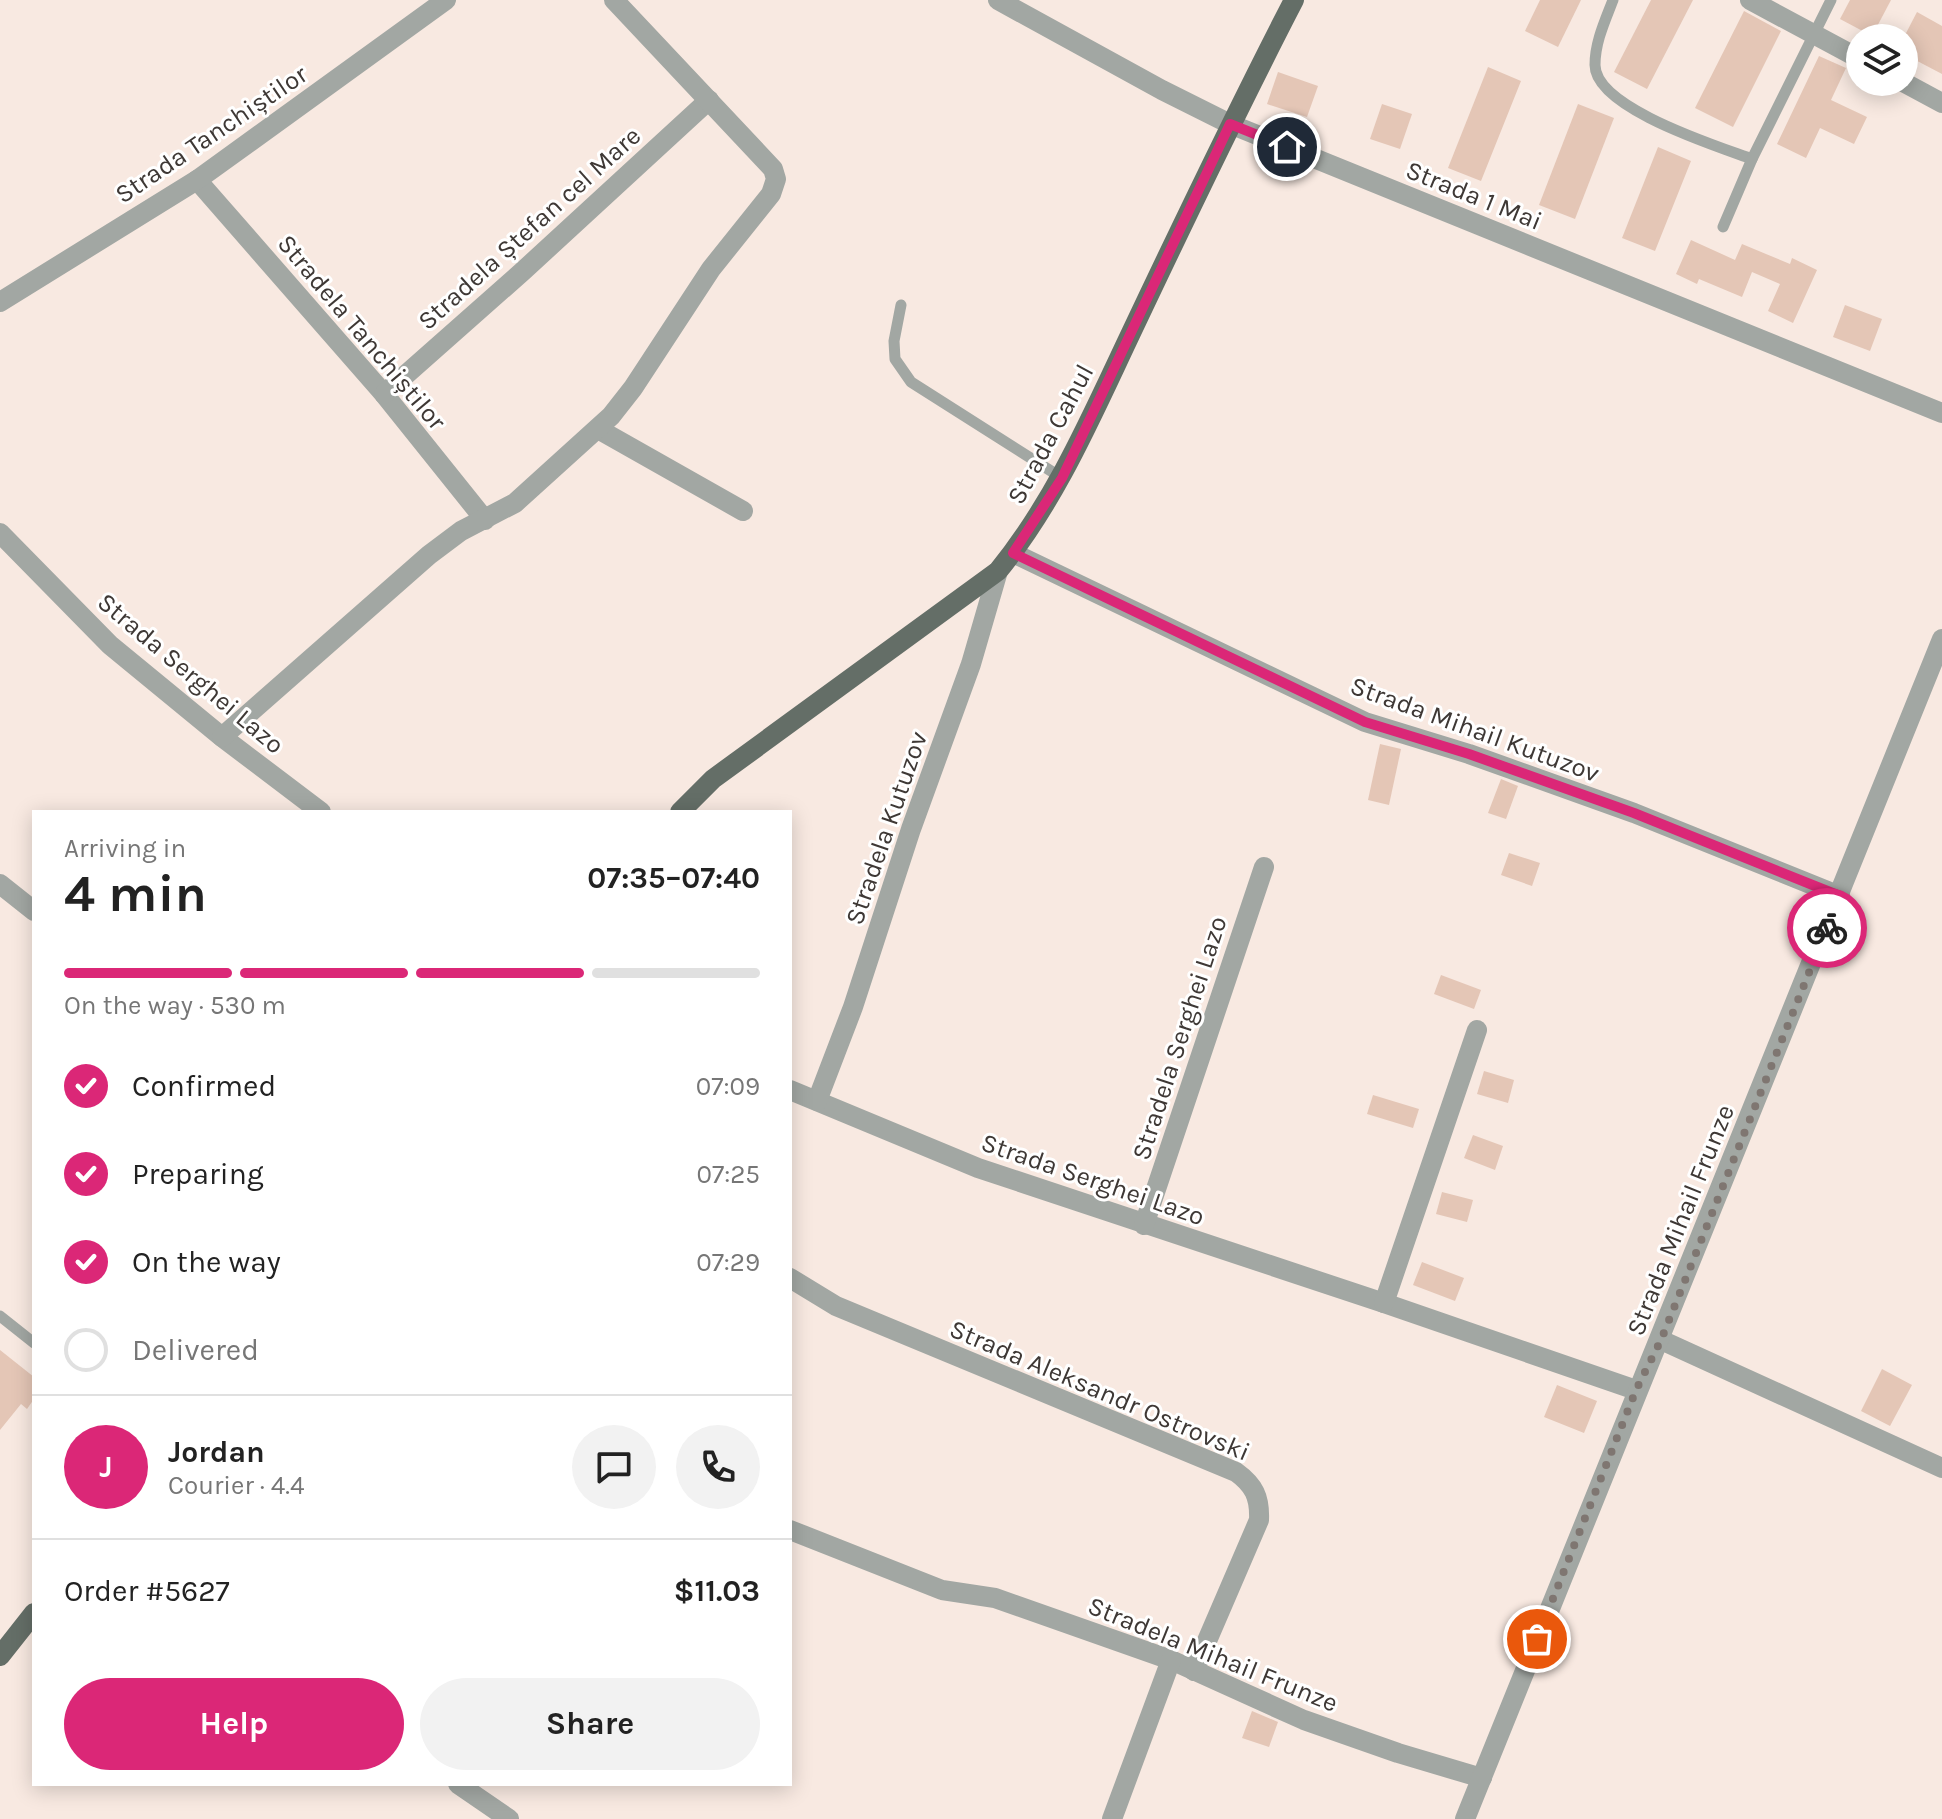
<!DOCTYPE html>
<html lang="en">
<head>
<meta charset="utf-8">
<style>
	:root { --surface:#fff; --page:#f2f2f2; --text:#222; --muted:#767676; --line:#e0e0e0; --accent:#db2777 }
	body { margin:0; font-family:Karla,sans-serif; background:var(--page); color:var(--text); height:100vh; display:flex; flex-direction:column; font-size:30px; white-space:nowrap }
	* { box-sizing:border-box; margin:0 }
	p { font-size:26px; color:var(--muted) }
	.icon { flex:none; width:44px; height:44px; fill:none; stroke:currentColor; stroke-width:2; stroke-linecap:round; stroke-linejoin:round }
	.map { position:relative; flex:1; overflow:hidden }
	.side { position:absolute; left:32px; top:810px; width:760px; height:976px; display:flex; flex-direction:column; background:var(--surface); border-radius:0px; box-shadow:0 4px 20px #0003 }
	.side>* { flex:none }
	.controls { position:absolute; left:1846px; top:24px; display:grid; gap:16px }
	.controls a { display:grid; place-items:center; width:72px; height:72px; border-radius:50%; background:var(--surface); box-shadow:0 4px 20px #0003; font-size:40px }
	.pin { position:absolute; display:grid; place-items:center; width:68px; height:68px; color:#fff; margin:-34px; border:4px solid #fff; border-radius:50%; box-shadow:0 2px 8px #0007 }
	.courier { position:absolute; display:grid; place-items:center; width:80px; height:80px; margin:-40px; border:6px solid #db2777; border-radius:50%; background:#fff; color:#222; box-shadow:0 2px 10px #0007 }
	.summary em { font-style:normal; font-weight:700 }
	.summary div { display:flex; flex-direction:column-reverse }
	.summary { display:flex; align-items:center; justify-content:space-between; height:136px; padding:0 32px }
	h1 { font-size:52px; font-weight:700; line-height:60px }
	.bar { display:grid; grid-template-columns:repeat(4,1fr); gap:12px 8px; align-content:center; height:96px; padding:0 32px }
	.bar i { height:10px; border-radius:6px; background:var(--line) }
	.bar .on { background:var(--accent) }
	.bar p { grid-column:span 4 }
	.line { display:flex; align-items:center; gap:20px; padding:0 32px; border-top:2px solid var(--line) }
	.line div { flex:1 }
	.round { display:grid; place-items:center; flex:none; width:84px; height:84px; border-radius:42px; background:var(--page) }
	ol { padding:0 32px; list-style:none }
	li { display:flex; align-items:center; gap:24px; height:88px }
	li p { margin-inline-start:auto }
	li .icon { padding:8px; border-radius:50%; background:var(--accent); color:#fff; stroke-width:4 }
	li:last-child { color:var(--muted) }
	li i { width:44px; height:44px; border:4px solid var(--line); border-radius:50% }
	.primary-button { display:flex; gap:16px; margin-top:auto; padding:16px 32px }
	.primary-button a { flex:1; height:92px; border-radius:48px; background:var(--accent); color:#fff; font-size:32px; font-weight:700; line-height:92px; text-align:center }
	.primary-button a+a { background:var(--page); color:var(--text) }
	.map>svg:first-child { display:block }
	.building { fill:#e4c6b6 }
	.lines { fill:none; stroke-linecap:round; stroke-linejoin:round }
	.lane { stroke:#a2a7a3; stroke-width:11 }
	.street { stroke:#a2a7a3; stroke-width:20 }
	.primary { stroke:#646e67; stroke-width:20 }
	.done { stroke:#7f7671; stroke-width:8; stroke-dasharray:0 14.4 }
	.route { stroke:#db2777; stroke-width:10 }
	.labels { text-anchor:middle; stroke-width:6; stroke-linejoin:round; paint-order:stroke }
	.street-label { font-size:26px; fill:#3e3835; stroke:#fff }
</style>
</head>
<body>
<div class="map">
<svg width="1942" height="1819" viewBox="0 0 1942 1819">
	<rect width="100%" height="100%" fill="#f8e9e1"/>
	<!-- building -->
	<g class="building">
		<path d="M 1540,0 L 1581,0 L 1558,47 L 1525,31 Z"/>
		<path d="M 1651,0 L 1693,0 L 1647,89 L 1614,72 Z"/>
		<path d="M 1850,0 L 1891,0 L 1872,36 L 1840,19 Z"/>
		<path d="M 1744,11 L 1781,31 L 1733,127 L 1695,108 Z"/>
		<path d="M 1917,12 L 1942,26 L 1942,74 L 1904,54 L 1904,37 Z"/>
		<path d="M 1819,56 L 1846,68 L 1831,100 L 1867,117 L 1854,144 L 1820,128 L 1806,158 L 1777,144 Z"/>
		<path d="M 1488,67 L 1521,81 L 1481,181 L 1448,168 Z"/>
		<path d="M 1278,72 L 1318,86 L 1307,117 L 1267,104 Z"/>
		<path d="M 1382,104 L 1412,114 L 1400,149 L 1370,139 Z"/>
		<path d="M 1578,104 L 1614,118 L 1575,219 L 1539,205 Z"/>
		<path d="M 1658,147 L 1691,161 L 1655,251 L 1622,238 Z"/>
		<path d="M 1691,240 L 1735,260 L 1742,244 L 1790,264 L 1792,258 L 1817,270 L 1793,323 L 1768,311 L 1780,284 L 1752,272 L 1742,297 L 1699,279 L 1697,284 L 1676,274 Z"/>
		<path d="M 1845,305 L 1882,319 L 1870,351 L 1833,337 Z"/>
		<path d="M 1380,744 L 1401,749 L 1389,805 L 1368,800 Z"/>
		<path d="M 1501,779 L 1518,786 L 1506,819 L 1488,813 Z"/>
		<path d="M 1509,853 L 1540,863 L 1532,886 L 1501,875 Z"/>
		<path d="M 1441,975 L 1481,990 L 1474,1009 L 1434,994 Z"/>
		<path d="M 1484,1071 L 1514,1080 L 1508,1103 L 1477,1094 Z"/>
		<path d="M 1373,1095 L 1419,1109 L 1413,1128 L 1367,1114 Z"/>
		<path d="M 1473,1135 L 1503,1146 L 1495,1170 L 1464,1158 Z"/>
		<path d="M 1442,1192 L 1473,1200 L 1467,1222 L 1436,1214 Z"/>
		<path d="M 1422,1262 L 1464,1278 L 1455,1301 L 1413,1285 Z"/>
		<path d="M 0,1350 L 34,1377 L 34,1399 L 27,1409 L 21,1404 L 0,1430 Z"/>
		<path d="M 1882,1369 L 1912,1385 L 1890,1426 L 1861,1411 Z"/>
		<path d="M 1557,1385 L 1597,1401 L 1584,1433 L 1544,1417 Z"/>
		<path d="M 1252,1711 L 1278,1722 L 1269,1747 L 1242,1738 Z"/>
	</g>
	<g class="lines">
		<!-- lane -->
		<g class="lane">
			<path d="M 1613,0 C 1605,21 1595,42 1595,65 C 1595,108 1717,146 1752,159"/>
			<path d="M 1723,227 L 1752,159 L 1831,0"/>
			<path d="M 901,305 L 894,341 L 895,359 L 911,382 L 1062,478"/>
			<path d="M 0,1316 L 34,1343"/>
		</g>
		<!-- street -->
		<g class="street">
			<path d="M 998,0 L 1162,90 L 1230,124 L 1942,413"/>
			<path d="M 1750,0 L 1860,59"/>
			<path d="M 1903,82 L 1942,103"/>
			<path d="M 197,180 L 384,394 L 485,520"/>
			<path d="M 0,302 L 197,180 L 446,0"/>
			<path d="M 384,394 L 523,271 L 709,100"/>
			<path d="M 598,429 L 743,511"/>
			<path d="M 0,533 L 110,645 L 222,737 L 321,812"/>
			<path d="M 1013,553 L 1365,722 L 1469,754 L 1634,813 L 1840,896"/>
			<path d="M 222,737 L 429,555 L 461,531 L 515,503 L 611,416 L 633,388 L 711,269 L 771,194 L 776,179 L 773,169 L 614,0"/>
			<path d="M 0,884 L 34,911"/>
			<path d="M 790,1090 L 978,1168 L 1384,1303 L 1636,1390"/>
			<path d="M 817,1101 L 853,1007 L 911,829 L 971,664 L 998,571"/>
			<path d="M 1144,1225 L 1264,867"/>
			<path d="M 790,1278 L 836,1306 L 1236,1472 C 1254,1485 1260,1497 1259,1520 L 1194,1671"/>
			<path d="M 1384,1303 L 1477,1030"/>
			<path d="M 1661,1340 L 1942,1468"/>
			<path d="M 790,1530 L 942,1590 L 995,1598 L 1171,1660 L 1304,1720 L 1398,1753 L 1482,1778"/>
			<path d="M 458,1784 L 509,1819"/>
			<path d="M 1112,1819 L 1171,1660"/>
			<path d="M 1465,1819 L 1942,639"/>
		</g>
		<!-- primary -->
		<g class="primary">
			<path d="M 680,812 L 713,779 L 998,571 C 1056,500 1092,415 1131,333 C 1184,221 1237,110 1294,0"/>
			<path d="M 0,1656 L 34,1613"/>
		</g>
	</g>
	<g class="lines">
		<!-- done -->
		<path class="done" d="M 1537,1639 L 1636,1390 L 1661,1340 L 1827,928"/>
		<!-- route -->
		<path class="route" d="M 1287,147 L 1230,124 L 1062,478 L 1013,553 L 1365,722 L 1469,754 L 1634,813 L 1840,896 L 1827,928"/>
	</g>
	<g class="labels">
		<!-- street labels -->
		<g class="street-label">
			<text transform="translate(211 134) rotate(-34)" y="9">Strada Tanchiștilor</text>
			<text transform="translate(1474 195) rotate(22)" y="9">Strada 1 Mai</text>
			<text transform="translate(529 228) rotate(-42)" y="9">Stradela Ștefan cel Mare</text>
			<text transform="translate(362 332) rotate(50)" y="9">Stradela Tanchiștilor</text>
			<text transform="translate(1050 434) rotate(-62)" y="9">Strada Cahul</text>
			<text transform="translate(191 673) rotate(40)" y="9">Strada Serghei Lazo</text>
			<text transform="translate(1475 729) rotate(20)" y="9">Strada Mihail Kutuzov</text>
			<text transform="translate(886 828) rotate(-71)" y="9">Stradela Kutuzov</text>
			<text transform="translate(1179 1038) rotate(-72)" y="9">Stradela Serghei Lazo</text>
			<text transform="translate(1093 1179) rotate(19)" y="9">Strada Serghei Lazo</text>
			<text transform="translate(1680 1220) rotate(-68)" y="9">Strada Mihail Frunze</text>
			<text transform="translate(1100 1390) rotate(23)" y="9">Strada Aleksandr Ostrovski</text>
			<text transform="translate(1213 1654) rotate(22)" y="9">Stradela Mihail Frunze</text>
		</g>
	</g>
</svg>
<div class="controls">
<a><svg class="icon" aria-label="layers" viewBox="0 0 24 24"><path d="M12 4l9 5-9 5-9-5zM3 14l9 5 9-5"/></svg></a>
</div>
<div class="pin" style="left:1537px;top:1639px;background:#ea580c"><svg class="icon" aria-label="bag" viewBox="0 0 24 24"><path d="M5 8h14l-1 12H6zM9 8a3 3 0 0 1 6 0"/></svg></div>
<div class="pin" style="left:1287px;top:147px;background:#1f2937"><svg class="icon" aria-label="home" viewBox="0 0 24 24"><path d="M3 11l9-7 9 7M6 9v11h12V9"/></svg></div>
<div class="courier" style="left:1827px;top:928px"><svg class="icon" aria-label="bike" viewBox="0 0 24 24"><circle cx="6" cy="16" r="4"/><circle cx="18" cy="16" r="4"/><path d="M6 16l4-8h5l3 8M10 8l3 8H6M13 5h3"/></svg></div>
<section class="side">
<div class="summary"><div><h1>4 min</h1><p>Arriving in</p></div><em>07:35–07:40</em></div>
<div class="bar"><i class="on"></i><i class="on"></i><i class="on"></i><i></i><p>On the way · 530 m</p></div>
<ol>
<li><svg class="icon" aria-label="check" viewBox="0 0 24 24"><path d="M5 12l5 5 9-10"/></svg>Confirmed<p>07:09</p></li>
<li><svg class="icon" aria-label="check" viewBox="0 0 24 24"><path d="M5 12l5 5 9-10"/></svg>Preparing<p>07:25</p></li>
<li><svg class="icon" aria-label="check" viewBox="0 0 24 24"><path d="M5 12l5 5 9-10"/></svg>On the way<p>07:29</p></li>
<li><i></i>Delivered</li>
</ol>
<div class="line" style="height:144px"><b class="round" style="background:var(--accent);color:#fff">J</b><div><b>Jordan</b><p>Courier · 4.4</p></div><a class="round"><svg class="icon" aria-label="chat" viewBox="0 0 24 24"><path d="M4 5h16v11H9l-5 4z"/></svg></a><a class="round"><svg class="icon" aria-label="phone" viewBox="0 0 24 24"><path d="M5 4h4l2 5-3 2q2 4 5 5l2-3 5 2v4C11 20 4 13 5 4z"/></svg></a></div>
<div class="line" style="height:104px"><div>Order #5627</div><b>$11.03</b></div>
<div class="primary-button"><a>Help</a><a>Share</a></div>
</section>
</div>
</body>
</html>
